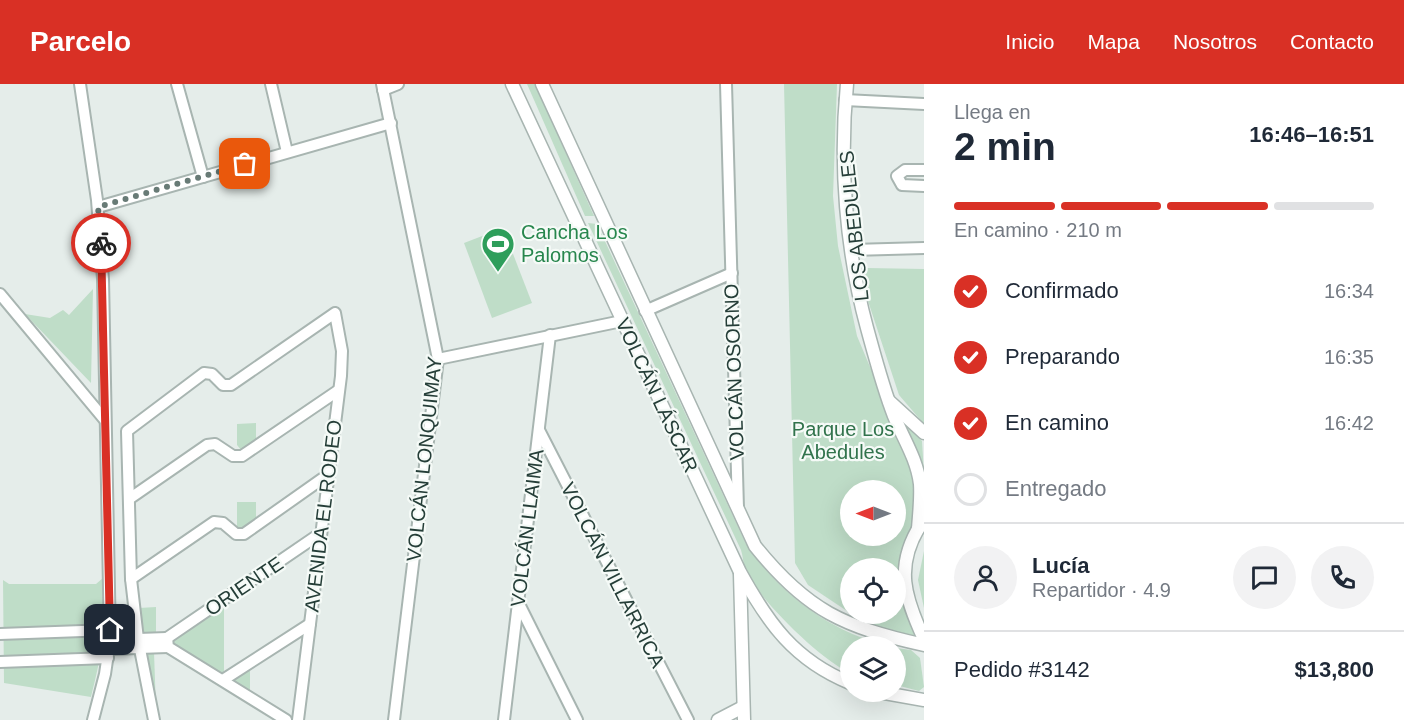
<!DOCTYPE html>
<html lang="es">
<head>
<meta charset="utf-8">
<style>
	:root { --surface:#fff; --page:#f2f2f3; --text:#1f2937; --muted:#747a83; --line:#e0e1e3; --accent:#d93025 }
	body { margin:0; font-family:Arial,sans-serif; background:var(--page); color:var(--text); height:100vh; display:flex; flex-direction:column; font-size:22px; white-space:nowrap }
	* { box-sizing:border-box; margin:0 }
	p { font-size:20px; color:var(--muted) }
	.icon { flex:none; width:33px; height:33px; fill:none; stroke:currentColor; stroke-width:2; stroke-linecap:round; stroke-linejoin:round }
	.map { position:relative; flex:1; overflow:hidden }
	.details { display:flex; flex-direction:column; background:var(--surface); width:480px }
	.details>* { flex:none }
	.needle { width:39px; rotate:270deg }
	.controls { position:absolute; left:840px; top:396px; display:grid; gap:12px }
	.controls a { display:grid; place-items:center; width:66px; height:66px; border-radius:50%; background:var(--surface); box-shadow:0 6px 24px #0002; font-size:30px }
	.pin { position:absolute; display:grid; place-items:center; width:51px; height:51px; color:#fff; margin:-26px; border-radius:12px; box-shadow:0 3px 9px #0006 }
	.courier { position:absolute; display:grid; place-items:center; width:60px; height:60px; margin:-30px; border:4px solid #d93025; border-radius:50%; background:#fff; color:#222; box-shadow:0 2px 8px #0007 }
	.headline em { font-style:normal; font-weight:700 }
	.headline div { display:flex; flex-direction:column-reverse }
	.headline { display:flex; align-items:center; justify-content:space-between; height:102px; padding:0 30px }
	h1 { font-size:39px; font-weight:700; line-height:45px }
	.bar { display:grid; grid-template-columns:repeat(4,1fr); gap:9px 6px; align-content:center; height:72px; padding:0 30px }
	.bar i { height:8px; border-radius:4px; background:var(--line) }
	.bar .active { background:var(--accent) }
	.bar p { grid-column:span 4 }
	.line { display:flex; align-items:center; gap:15px; padding:0 30px; border-top:2px solid var(--line) }
	.line div { flex:1 }
	.round { display:grid; place-items:center; flex:none; width:63px; height:63px; border-radius:32px; background:var(--page) }
	ol { padding:0 30px; list-style:none }
	li { display:flex; align-items:center; gap:18px; height:66px }
	li p { margin-inline-start:auto }
	li .icon { padding:6px; border-radius:50%; background:var(--accent); color:#fff; stroke-width:4 }
	li:last-child { color:var(--muted) }
	li i { width:33px; height:33px; border:3px solid var(--line); border-radius:50% }
	header { display:flex; align-items:center; gap:36px; box-sizing:border-box; height:84px; padding:0 30px; background:var(--accent); color:#fff }
	header strong { font-size:28px }
	nav { display:flex; gap:33px; margin-inline-start:auto; font-size:21px }
	main { display:flex; flex:1; min-height:0 }
	.map>svg:first-child { display:block }
	.green { fill:#bfddc8; fill-rule:evenodd }
	.lines { fill:none; stroke-linecap:round; stroke-linejoin:round }
	.minor-casing { stroke:#a8b5b1; stroke-width:14 }
	.tertiary-casing { stroke:#a8b5b1; stroke-width:15 }
	.minor { stroke:#fff; stroke-width:10 }
	.tertiary { stroke:#fff; stroke-width:12 }
	.done { stroke:#687b76; stroke-width:6; stroke-dasharray:0 10.8 }
	.route { stroke:#d93025; stroke-width:8 }
	.labels { text-anchor:middle; stroke-width:4.5; stroke-linejoin:round; paint-order:stroke }
	.street-label { font-size:20px; fill:#253e38; stroke:#f5faf7 }
	.leisure-label { font-size:20px; fill:#27864d; stroke:#f5faf7; text-anchor:start }
	.park-label { font-size:20px; fill:#31734c; stroke:#f5faf7 }
</style>
</head>
<body>
<header>
<strong>Parcelo</strong>
<nav><a>Inicio</a><a>Mapa</a><a>Nosotros</a><a>Contacto</a></nav>
</header>
<main>
<div class="map">
<svg width="924" height="636" viewBox="0 0 924 636">
	<rect width="100%" height="100%" fill="#e5edea"/>
	<!-- green -->
	<g class="green">
		<path d="M 527,0 L 535,0 L 594,132 L 585,132 Z"/>
		<path d="M 784,0 L 837,0 L 833,112 L 838,162 L 857,252 L 905,366 L 914,392 L 916,431 L 900,498 L 902,514 L 920,556 L 871,540 L 852,530 L 896,530 L 896,484 L 850,484 L 850,529 L 808,501 L 795,479 ZM 850,406 L 896,406 L 896,452 L 850,452 Z"/>
		<path d="M 588,139 L 597,140 L 746,460 C 780,510 830,548 889,562 L 850,562 L 850,589 C 821,576 757,514 745,485 C 743,479 743,472 741,466 Z"/>
		<path d="M 503,144 L 532,219 L 492,234 L 464,159 Z"/>
		<path d="M 867,184 L 924,185 L 924,340 L 899,311 L 867,214 L 863,189 Z"/>
		<path d="M 93,205 L 91,299 L 25,230 L 50,234 L 63,226 L 69,231 Z"/>
		<path d="M 898,331 L 922,357 L 924,390 Z"/>
		<path d="M 256,339 L 256,355 L 241,366 L 237,361 L 237,340 Z"/>
		<path d="M 237,418 L 256,418 L 256,435 L 239,447 L 237,442 Z"/>
		<path d="M 924,467 L 924,524 L 918,496 Z"/>
		<path d="M 103,494 C 109,536 101,573 91,613 L 4,599 L 3,496 L 9,500 L 96,500 Z"/>
		<path d="M 156,523 L 156,548 L 140,550 L 139,524 Z"/>
		<path d="M 224,524 L 224,587 L 221,590 L 172,560 L 172,556 Z"/>
		<path d="M 896,564 L 911,566 L 920,574 L 924,603 L 919,607 L 896,601 Z"/>
		<path d="M 144,568 L 154,568 L 156,625 Z"/>
		<path d="M 250,585 L 250,607 L 232,596 Z"/>
	</g>
	<g class="lines">
		<!-- minor casing -->
		<g class="minor-casing">
			<g id="minor">
				<path d="M 80,0 L 97,116 L 103,195 L 110,556 L 105,590 L 93,636"/>
				<path d="M 177,0 L 203,93"/>
				<path d="M 271,0 L 287,68"/>
				<path d="M 382,0 L 438,275 L 394,636"/>
				<path d="M 726,0 L 738,424"/>
				<path d="M 383,6 L 398,0"/>
				<path d="M 845,16 L 924,20"/>
				<path d="M 924,86 L 905,86 L 897,92 L 902,101 L 924,102"/>
				<path d="M 98,123 L 391,39"/>
				<path d="M 852,166 L 924,164"/>
				<path d="M 0,210 L 105,336"/>
				<path d="M 645,227 L 732,189"/>
				<path d="M 438,275 L 622,237"/>
				<path d="M 539,346 L 688,636"/>
				<path d="M 129,415 L 207,361 L 215,360 L 233,372 L 242,372 L 339,306"/>
				<path d="M 131,495 L 214,438 L 223,439 L 236,450 L 244,450 L 329,390"/>
				<path d="M 519,520 L 577,636"/>
				<path d="M 0,550 L 110,546"/>
				<path d="M 167,554 L 321,449"/>
				<path d="M 167,554 L 168,563 L 286,636"/>
				<path d="M 110,556 L 167,554"/>
				<path d="M 109,565 L 168,563"/>
				<path d="M 0,578 L 108,574"/>
				<path d="M 223,596 L 310,540"/>
				<path d="M 154,636 L 138,555 L 131,495 L 127,347 L 204,289 L 212,290 L 223,301 L 231,301 L 335,229 L 342,267 L 341,292 L 298,636"/>
				<path d="M 504,636 L 550,251"/>
			</g>
		</g>
		<!-- tertiary casing -->
		<g class="tertiary-casing">
			<g id="tertiary">
				<path d="M 512,0 L 740,488 C 768,539 794,576 850,599"/>
				<path d="M 542,0 L 755,462 C 807,527 844,543 924,561"/>
				<path d="M 847,0 C 839,80 846,167 867,244 C 875,273 883,304 894,332 C 903,354 917,375 920,400 C 921,415 919,430 918,445"/>
				<path d="M 889,317 L 924,349"/>
				<path d="M 921,440 C 894,482 905,514 924,555"/>
				<path d="M 740,490 L 744,636"/>
				<path d="M 879,608 L 924,616"/>
				<path d="M 718,636 L 743,623"/>
			</g>
		</g>
		<!-- minor -->
		<use href="#minor" class="minor"/>
		<!-- tertiary -->
		<use href="#tertiary" class="tertiary"/>
	</g>
	<g class="lines">
		<!-- done -->
		<path class="done" d="M 101,159 L 98,123 L 245,80"/>
		<!-- route -->
		<path class="route" d="M 101,159 L 110,546"/>
	</g>
	<!-- icons -->
	<defs>
		<g id="stadium-pin" transform="scale(1.725)"><path d="M0 17L-7.5 6A9.5 9.5 0 1 1 7.5 6Z" fill="#2e9e5b" stroke="#f5faf7"/><path d="M0-5a6.5 5 0 1 0 0 10a6.5 5 0 1 0 0-10ZM-3.5-1.8h7v3.6h-7Z" fill="#fff"/></g>
	</defs>
	<g fill-rule="evenodd">
		<use href="#stadium-pin" x="498" y="160"/>
	</g>
	<g class="labels">
		<!-- street labels -->
		<g class="street-label">
			<text transform="translate(854 142) rotate(-96)" y="7">LOS ABEDULES</text>
			<text transform="translate(734 288) rotate(-92)" y="7">VOLCÁN OSORNO</text>
			<text transform="translate(657 311) rotate(65)" y="7">VOLCÁN LÁSCAR</text>
			<text transform="translate(424 375) rotate(-84)" y="7">VOLCÁN LONQUIMAY</text>
			<text transform="translate(323 432) rotate(-83)" y="7">AVENIDA EL RODEO</text>
			<text transform="translate(527 444) rotate(-83)" y="7">VOLCÁN LLAIMA</text>
			<text transform="translate(613 491) rotate(63)" y="7">VOLCÁN VILLARRICA</text>
			<text transform="translate(244 502) rotate(-34)" y="7">ORIENTE</text>
		</g>
		<!-- leisure labels -->
		<g class="leisure-label">
			<text x="521" y="155">Cancha Los<tspan x="521" dy="23">Palomos</tspan></text>
		</g>
		<!-- park labels -->
		<g class="park-label">
			<text x="843" y="352">Parque Los<tspan x="843" dy="23">Abedules</tspan></text>
		</g>
	</g>
</svg>
<div class="controls">
<a><svg class="needle" viewBox="-14 -14 28 28"><path d="M0-13l5 13h-10z" fill="#e53935"/><path d="M0 13l5-13h-10z" fill="#747a83"/></svg></a>
<a><svg class="icon" aria-label="locate" viewBox="0 0 24 24"><circle cx="12" cy="12" r="6"/><path d="M12 2v4M12 18v4M2 12h4M18 12h4"/></svg></a>
<a><svg class="icon" aria-label="layers" viewBox="0 0 24 24"><path d="M12 4l9 5-9 5-9-5zM3 14l9 5 9-5"/></svg></a>
</div>
<div class="pin" style="left:245px;top:80px;background:#ea580c"><svg class="icon" aria-label="bag" viewBox="0 0 24 24"><path d="M5 8h14l-1 12H6zM9 8a3 3 0 0 1 6 0"/></svg></div>
<div class="pin" style="left:110px;top:546px;background:#1f2937"><svg class="icon" aria-label="home" viewBox="0 0 24 24"><path d="M3 11l9-7 9 7M6 9v11h12V9"/></svg></div>
<div class="courier" style="left:101px;top:159px"><svg class="icon" aria-label="bike" viewBox="0 0 24 24"><circle cx="6" cy="16" r="4"/><circle cx="18" cy="16" r="4"/><path d="M6 16l4-8h5l3 8M10 8l3 8H6M13 5h3"/></svg></div>
</div>
<section class="details">
<div class="headline"><div><h1>2 min</h1><p>Llega en</p></div><em>16:46–16:51</em></div>
<div class="bar"><i class="active"></i><i class="active"></i><i class="active"></i><i></i><p>En camino · 210 m</p></div>
<ol>
<li><svg class="icon" aria-label="check" viewBox="0 0 24 24"><path d="M5 12l5 5 9-10"/></svg>Confirmado<p>16:34</p></li>
<li><svg class="icon" aria-label="check" viewBox="0 0 24 24"><path d="M5 12l5 5 9-10"/></svg>Preparando<p>16:35</p></li>
<li><svg class="icon" aria-label="check" viewBox="0 0 24 24"><path d="M5 12l5 5 9-10"/></svg>En camino<p>16:42</p></li>
<li><i></i>Entregado</li>
</ol>
<div class="line" style="height:108px"><a class="round"><svg class="icon" aria-label="person" viewBox="0 0 24 24"><circle cx="12" cy="8" r="4"/><path d="M4 21q1-7 8-7t8 7"/></svg></a><div><b>Lucía</b><p>Repartidor · 4.9</p></div><a class="round"><svg class="icon" aria-label="chat" viewBox="0 0 24 24"><path d="M4 5h16v11H9l-5 4z"/></svg></a><a class="round"><svg class="icon" aria-label="phone" viewBox="0 0 24 24"><path d="M5 4h4l2 5-3 2q2 4 5 5l2-3 5 2v4C11 20 4 13 5 4z"/></svg></a></div>
<div class="line" style="height:78px"><div>Pedido #3142</div><b>$13,800</b></div>
</section>
</main>
</body>
</html>
